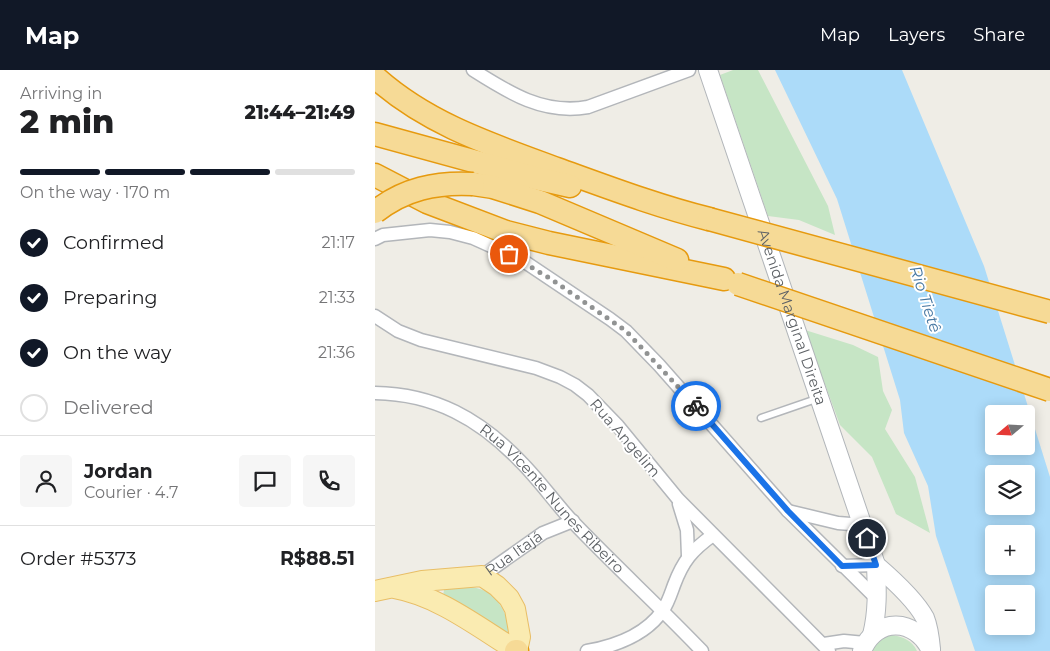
<!DOCTYPE html>
<html lang="en">
<head>
<meta charset="utf-8">
<style>
	:root { --surface:#fff; --page:#f6f6f6; --text:#202124; --muted:#757577; --line:#e0e0e0; --accent:#111827 }
	body { margin:0; font-family:Montserrat,sans-serif; background:var(--page); color:var(--text); height:100vh; display:flex; flex-direction:column; font-size:19px; white-space:nowrap }
	* { box-sizing:border-box; margin:0 }
	p { font-size:16px; color:var(--muted) }
	.icon { flex:none; width:28px; height:28px; fill:none; stroke:currentColor; stroke-width:2; stroke-linecap:round; stroke-linejoin:round }
	.map { position:relative; flex:1; overflow:hidden }
	.sheet { display:flex; flex-direction:column; background:var(--surface); width:375px }
	.sheet>* { flex:none }
	.needle { width:32px; rotate:251deg }
	.buttons { position:absolute; left:610px; top:335px; display:grid; gap:10px }
	.buttons a { display:grid; place-items:center; width:50px; height:50px; border-radius:5px; background:var(--surface); box-shadow:0 2px 12px #0003; font-size:25px }
	.pin { position:absolute; display:grid; place-items:center; width:42px; height:42px; color:#fff; margin:-21px; border:2px solid #fff; border-radius:50%; box-shadow:0 1px 5px #0007 }
	.courier { position:absolute; display:grid; place-items:center; width:50px; height:50px; margin:-25px; border:4px solid #1a73e8; border-radius:50%; background:#fff; color:#222; box-shadow:0 1px 6px #0007 }
	.headline em { font-style:normal; font-weight:800 }
	.headline div { display:flex; flex-direction:column-reverse }
	.headline { display:flex; align-items:center; justify-content:space-between; height:85px; padding:0 20px }
	h1 { font-size:32px; font-weight:800; line-height:38px }
	.bar { display:grid; grid-template-columns:repeat(4,1fr); gap:8px 5px; align-content:center; height:60px; padding:0 20px }
	.bar i { height:6px; border-radius:4px; background:var(--line) }
	.bar .active { background:var(--accent) }
	.bar p { grid-column:span 4 }
	.line { display:flex; align-items:center; gap:12px; padding:0 20px; border-top:1px solid var(--line) }
	.line div { flex:1 }
	.round { display:grid; place-items:center; flex:none; width:52px; height:52px; border-radius:5px; background:var(--page) }
	ol { padding:0 20px; list-style:none }
	li { display:flex; align-items:center; gap:15px; height:55px }
	li p { margin-inline-start:auto }
	li .icon { padding:5px; border-radius:50%; background:var(--accent); color:#fff; stroke-width:4 }
	li:last-child { color:var(--muted) }
	li i { width:28px; height:28px; border:2px solid var(--line); border-radius:50% }
	header { display:flex; align-items:center; gap:30px; box-sizing:border-box; height:70px; padding:0 25px; background:var(--accent); color:#fff }
	header strong { font-size:24px }
	nav { display:flex; gap:28px; margin-inline-start:auto; font-size:18px }
	main { display:flex; flex:1; min-height:0 }
	.map>svg:first-child { display:block }
	.green { fill:#c6e5c5 }
	.water { fill:#acdbf9; fill-rule:evenodd }
	.lines { fill:none; stroke-linecap:round; stroke-linejoin:round }
	.service-casing { stroke:#b3b6ba; stroke-width:9 }
	.minor-casing { stroke:#b3b6ba; stroke-width:15 }
	.secondary-casing { stroke:#b2b6ba; stroke-width:20 }
	.primary-casing { stroke:#e8be66; stroke-width:22 }
	.motorway-casing { stroke:#e69a0f; stroke-width:25 }
	.service { stroke:#fff; stroke-width:6 }
	.minor { stroke:#fff; stroke-width:12 }
	.secondary { stroke:#fff; stroke-width:18 }
	.primary { stroke:#faebb1; stroke-width:20 }
	.motorway { stroke:#f6da96; stroke-width:22 }
	.motorway-bridge-casing { stroke:#e69a0f; stroke-width:25; stroke-linecap:butt }
	.motorway-bridge { stroke:#f6da96; stroke-width:22 }
	.done { stroke:#919393; stroke-width:5; stroke-dasharray:0 9 }
	.route { stroke:#1a73e8; stroke-width:6 }
	.labels { text-anchor:middle; stroke-width:4; stroke-linejoin:round; paint-order:stroke }
	.street-label { font-size:15px; fill:#5e6266; stroke:#fff }
	.water-label { font-size:16px; font-style:italic; fill:#4677a2; stroke:#fff }
</style>
</head>
<body>
<header>
<strong>Map</strong>
<nav><a>Map</a><a>Layers</a><a>Share</a></nav>
</header>
<main>
<section class="sheet">
<div class="headline"><div><h1>2 min</h1><p>Arriving in</p></div><em>21:44–21:49</em></div>
<div class="bar"><i class="active"></i><i class="active"></i><i class="active"></i><i></i><p>On the way · 170 m</p></div>
<ol>
<li><svg class="icon" aria-label="check" viewBox="0 0 24 24"><path d="M5 12l5 5 9-10"/></svg>Confirmed<p>21:17</p></li>
<li><svg class="icon" aria-label="check" viewBox="0 0 24 24"><path d="M5 12l5 5 9-10"/></svg>Preparing<p>21:33</p></li>
<li><svg class="icon" aria-label="check" viewBox="0 0 24 24"><path d="M5 12l5 5 9-10"/></svg>On the way<p>21:36</p></li>
<li><i></i>Delivered</li>
</ol>
<div class="line" style="height:90px"><a class="round"><svg class="icon" aria-label="person" viewBox="0 0 24 24"><circle cx="12" cy="8" r="4"/><path d="M4 21q1-7 8-7t8 7"/></svg></a><div><b>Jordan</b><p>Courier · 4.7</p></div><a class="round"><svg class="icon" aria-label="chat" viewBox="0 0 24 24"><path d="M4 5h16v11H9l-5 4z"/></svg></a><a class="round"><svg class="icon" aria-label="phone" viewBox="0 0 24 24"><path d="M5 4h4l2 5-3 2q2 4 5 5l2-3 5 2v4C11 20 4 13 5 4z"/></svg></a></div>
<div class="line" style="height:65px"><div>Order #5373</div><b>R$88.51</b></div>
</section>
<div class="map">
<svg width="675" height="581" viewBox="0 0 675 581">
	<rect width="100%" height="100%" fill="#efede6"/>
	<!-- green -->
	<g class="green">
		<path d="M 358,0 L 383,0 L 453,136 L 460,165 L 424,150 L 393,146 L 345,5 Z"/>
		<path d="M 430,260 L 478,275 L 503,287 L 508,321 L 517,340 L 510,359 L 540,407 L 555,463 L 521,444 L 497,387 L 465,355 Z"/>
		<path d="M 76,516 C 87,516 98,516 108,520 C 125,527 136,550 133,567 L 68,526 L 69,520 Z"/>
		<path d="M 517,565 C 528,567 537,570 542,581 L 492,581 L 508,566 Z"/>
	</g>
	<!-- water -->
	<path class="water" d="M 400,0 L 527,0 L 609,196 L 675,407 L 675,581 L 600,581 L 561,466 L 553,416 L 529,363 L 525,330 L 462,129 ZM 619,344 L 651,344 L 651,376 L 619,376 ZM 619,404 L 651,404 L 651,436 L 619,436 ZM 619,464 L 651,464 L 651,496 L 619,496 ZM 619,524 L 651,524 L 651,556 L 619,556 Z"/>
	<g class="lines">
		<!-- service casing -->
		<g class="service-casing">
			<path id="service" d="M 386,348 L 444,328"/>
		</g>
		<!-- minor casing -->
		<g class="minor-casing">
			<g id="minor">
				<path d="M 98,0 C 134,23 169,45 213,37 L 314,0"/>
				<path d="M 0,169 L 8,165 L 55,160 L 75,162 L 98,168 L 147,190 L 235,249 L 251,261 L 284,295 L 413,441 L 502,529"/>
				<path d="M 0,246 L 23,261 L 46,270 L 161,298 L 185,307 L 200,315 L 213,325 L 243,356 L 303,429 L 454,581"/>
				<path id="s1" d="M 0,323 C 60,324 105,349 146,392 C 165,411 180,433 198,452 C 240,496 285,537 327,581"/>
				<path d="M 304,434 L 312,460 L 313,486"/>
				<path d="M 413,441 L 463,453 L 488,455"/>
				<path d="M 467,496 L 501,495"/>
				<path id="s2" d="M 107,506 L 168,463 L 198,451"/>
				<path d="M 449,574 L 469,571 L 490,573"/>
				<path d="M 212,581 C 240,576 271,565 288,540 C 293,533 296,523 299,515 C 308,491 317,480 338,465"/>
			</g>
		</g>
		<!-- secondary casing -->
		<g class="secondary-casing">
			<g id="secondary">
				<path id="s3" d="M 333,0 L 501,495 C 502,519 503,541 497,565"/>
				<path d="M 501,495 C 515,507 541,531 550,548 C 554,558 555,568 556,579"/>
				<path d="M 487,581 C 501,546 541,548 556,581"/>
			</g>
		</g>
		<!-- primary casing -->
		<g class="primary-casing">
			<path id="primary" d="M 0,521 L 47,511 L 107,506 L 122,516 L 134,528 L 140,539 L 145,567 L 142,581 C 103,557 64,526 19,518"/>
		</g>
		<!-- motorway casing -->
		<g class="motorway-casing">
			<g id="motorway">
				<path d="M 0,7 C 52,54 117,75 182,99 C 232,117 282,136 334,149"/>
				<path d="M 0,64 L 160,108 L 195,116"/>
				<path d="M 0,105 L 52,132 L 131,162 L 174,173 L 349,209"/>
				<path d="M 98,114 L 118,117 L 165,132 L 302,190"/>
				<path d="M 141,581 L 142,581"/>
			</g>
		</g>
		<!-- service -->
		<use href="#service" class="service"/>
		<!-- minor -->
		<use href="#minor" class="minor"/>
		<!-- secondary -->
		<use href="#secondary" class="secondary"/>
		<!-- primary -->
		<use href="#primary" class="primary"/>
		<!-- motorway -->
		<use href="#motorway" class="motorway"/>
		<!-- motorway-bridge casing -->
		<g class="motorway-bridge-casing">
			<g id="motorway-bridge">
				<path d="M 0,142 C 29,119 61,112 98,114"/>
				<path d="M 334,149 L 675,242"/>
				<path d="M 363,214 L 675,320"/>
			</g>
		</g>
		<!-- motorway-bridge -->
		<use href="#motorway-bridge" class="motorway-bridge"/>
	</g>
	<g class="lines">
		<!-- done -->
		<path class="done" d="M 134,184 L 176,209 L 251,261 L 321,336"/>
		<!-- route -->
		<path class="route" d="M 321,336 L 413,441 L 467,496 L 501,495 L 492,468"/>
	</g>
	<g class="labels">
		<!-- street labels -->
		<g class="street-label">
			<text dy="5" stroke="none"><textPath href="#s3" startOffset="261">Avenida Marginal Direita</textPath></text>
			<text transform="translate(250 368) rotate(49)" y="5">Rua Angelim</text>
			<text dy="5" stroke="none"><textPath href="#s1" startOffset="214">Rua Vicente Nunes Ribeiro</textPath></text>
			<text dy="5" stroke="none"><textPath href="#s2" startOffset="39">Rua Itajá</textPath></text>
		</g>
		<!-- water labels -->
		<g class="water-label">
			<text transform="translate(551 229) rotate(72)" y="6">Rio Tietê</text>
		</g>
	</g>
</svg>
<div class="buttons">
<a><svg class="needle" viewBox="-14 -14 28 28"><path d="M0-13l5 13h-10z" fill="#e53935"/><path d="M0 13l5-13h-10z" fill="#757577"/></svg></a>
<a><svg class="icon" aria-label="layers" viewBox="0 0 24 24"><path d="M12 4l9 5-9 5-9-5zM3 14l9 5 9-5"/></svg></a>
<a>+</a>
<a>−</a>
</div>
<div class="pin" style="left:134px;top:184px;background:#ea580c"><svg class="icon" aria-label="bag" viewBox="0 0 24 24"><path d="M5 8h14l-1 12H6zM9 8a3 3 0 0 1 6 0"/></svg></div>
<div class="pin" style="left:492px;top:468px;background:#1f2937"><svg class="icon" aria-label="home" viewBox="0 0 24 24"><path d="M3 11l9-7 9 7M6 9v11h12V9"/></svg></div>
<div class="courier" style="left:321px;top:336px"><svg class="icon" aria-label="bike" viewBox="0 0 24 24"><circle cx="6" cy="16" r="4"/><circle cx="18" cy="16" r="4"/><path d="M6 16l4-8h5l3 8M10 8l3 8H6M13 5h3"/></svg></div>
</div>
</main>
</body>
</html>
